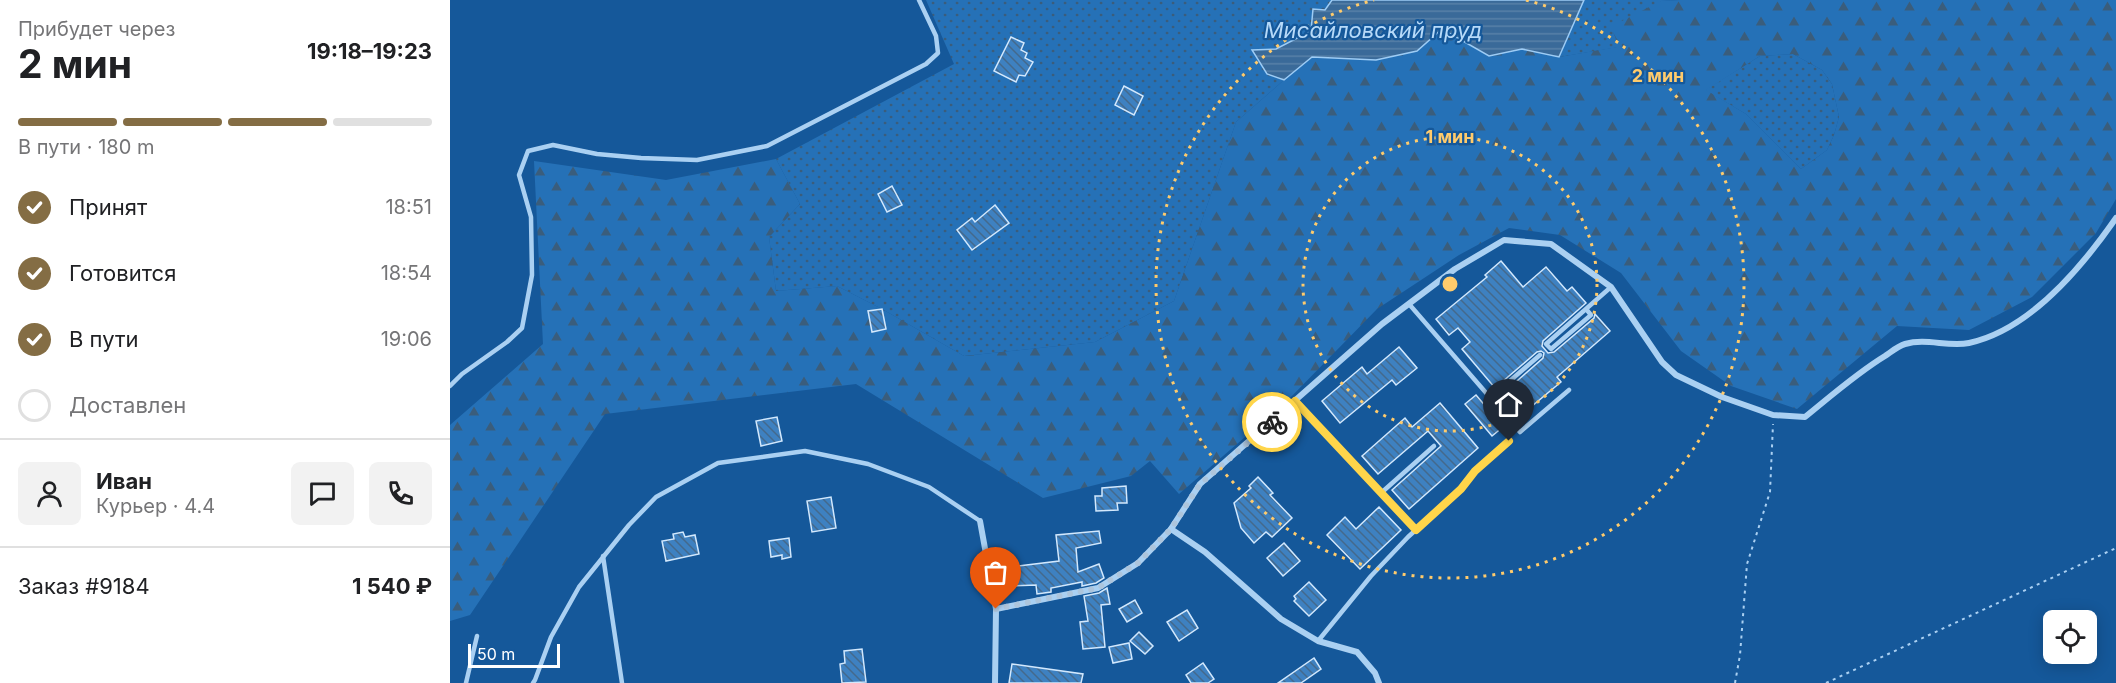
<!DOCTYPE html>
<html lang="ru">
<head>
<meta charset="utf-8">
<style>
	:root { --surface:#fff; --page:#f2f2f2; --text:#202124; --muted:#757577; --line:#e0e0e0; --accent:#846d44 }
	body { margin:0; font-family:Inter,sans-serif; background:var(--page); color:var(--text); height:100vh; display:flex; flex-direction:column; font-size:22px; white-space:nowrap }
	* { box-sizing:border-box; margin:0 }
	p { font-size:20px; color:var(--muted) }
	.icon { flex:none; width:33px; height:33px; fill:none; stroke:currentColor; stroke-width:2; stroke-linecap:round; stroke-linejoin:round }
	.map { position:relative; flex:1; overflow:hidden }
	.side { display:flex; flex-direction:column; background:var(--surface); width:450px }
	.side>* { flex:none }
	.fabs { position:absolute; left:1593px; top:610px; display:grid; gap:12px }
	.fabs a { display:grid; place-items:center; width:54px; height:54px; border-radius:9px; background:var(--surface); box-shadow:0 3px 15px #0003; font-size:30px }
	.scale { position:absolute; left:18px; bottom:15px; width:92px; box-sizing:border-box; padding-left:6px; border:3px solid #fff; border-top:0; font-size:16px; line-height:21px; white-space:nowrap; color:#fff; -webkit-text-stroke:4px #15589a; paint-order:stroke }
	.pin { position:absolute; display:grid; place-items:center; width:51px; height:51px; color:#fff; margin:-62px -26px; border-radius:50% 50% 50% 0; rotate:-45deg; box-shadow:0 0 6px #0007 }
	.pin .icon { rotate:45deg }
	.courier { position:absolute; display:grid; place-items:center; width:60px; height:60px; margin:-30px; border:4px solid #ffd54a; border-radius:50%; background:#fff; color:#222; box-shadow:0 2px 8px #0007 }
	.head em { font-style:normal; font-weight:700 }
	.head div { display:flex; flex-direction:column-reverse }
	.head { display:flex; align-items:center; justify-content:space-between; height:102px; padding:0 18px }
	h1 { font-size:39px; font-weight:700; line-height:45px }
	.bar { display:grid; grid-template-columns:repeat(4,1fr); gap:9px 6px; align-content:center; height:72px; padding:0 18px }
	.bar i { height:8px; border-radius:4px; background:var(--line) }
	.bar .on { background:var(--accent) }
	.bar p { grid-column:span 4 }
	.line { display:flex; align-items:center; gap:15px; padding:0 18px; border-top:2px solid var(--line) }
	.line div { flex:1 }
	.round { display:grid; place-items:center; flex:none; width:63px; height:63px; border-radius:9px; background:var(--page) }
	ol { padding:0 18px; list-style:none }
	li { display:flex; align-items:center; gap:18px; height:66px }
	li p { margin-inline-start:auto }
	li .icon { padding:6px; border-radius:50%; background:var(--accent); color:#fff; stroke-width:4 }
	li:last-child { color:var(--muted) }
	li i { width:33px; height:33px; border:3px solid var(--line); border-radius:50% }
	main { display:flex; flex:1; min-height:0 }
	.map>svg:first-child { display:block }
	.grass { fill:url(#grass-dots) }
	.forest { fill:url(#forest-firs); fill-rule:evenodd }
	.water { fill:url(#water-rules); stroke:#9dccf5; stroke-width:1.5 }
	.building { fill:url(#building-back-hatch); stroke:#d2e8fd; stroke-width:1.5 }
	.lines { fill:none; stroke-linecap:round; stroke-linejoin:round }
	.path { stroke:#aad0f2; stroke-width:2; stroke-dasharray:3 4.5; stroke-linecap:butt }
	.lane { stroke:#aad0f2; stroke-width:4.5 }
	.street { stroke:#aad0f2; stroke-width:6 }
	.done { stroke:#adc5dc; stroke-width:6; stroke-dasharray:0 10.8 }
	.route { stroke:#ffd54a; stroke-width:8 }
	.ring { fill:none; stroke:#ffcb6c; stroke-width:3; stroke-dasharray:3 6 }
	.labels { text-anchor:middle; stroke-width:4.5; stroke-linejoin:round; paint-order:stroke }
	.water-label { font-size:22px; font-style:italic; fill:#b7daf9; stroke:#15589a }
	.centre { fill:#ffcb6c; stroke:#15589a; stroke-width:3 }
	.ring-label { font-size:18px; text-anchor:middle; font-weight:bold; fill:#ffcb6c; stroke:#15589a; stroke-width:4.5; stroke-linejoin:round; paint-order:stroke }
</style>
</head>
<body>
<main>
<section class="side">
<div class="head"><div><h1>2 мин</h1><p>Прибудет через</p></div><em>19:18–19:23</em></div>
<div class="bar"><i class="on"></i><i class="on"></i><i class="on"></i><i></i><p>В пути · 180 m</p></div>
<ol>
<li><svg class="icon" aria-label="check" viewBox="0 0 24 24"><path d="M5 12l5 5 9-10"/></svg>Принят<p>18:51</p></li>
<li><svg class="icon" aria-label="check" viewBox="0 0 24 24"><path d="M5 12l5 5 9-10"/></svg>Готовится<p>18:54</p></li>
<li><svg class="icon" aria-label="check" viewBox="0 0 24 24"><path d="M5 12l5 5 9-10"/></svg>В пути<p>19:06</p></li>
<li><i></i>Доставлен</li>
</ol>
<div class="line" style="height:108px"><a class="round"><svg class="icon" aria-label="person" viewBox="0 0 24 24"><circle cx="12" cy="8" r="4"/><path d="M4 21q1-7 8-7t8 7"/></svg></a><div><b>Иван</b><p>Курьер · 4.4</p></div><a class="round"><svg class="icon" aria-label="chat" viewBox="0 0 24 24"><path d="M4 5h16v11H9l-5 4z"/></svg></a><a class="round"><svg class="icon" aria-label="phone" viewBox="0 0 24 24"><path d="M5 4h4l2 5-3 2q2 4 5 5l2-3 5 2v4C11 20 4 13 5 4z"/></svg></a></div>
<div class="line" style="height:78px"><div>Заказ #9184</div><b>1 540 ₽</b></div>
</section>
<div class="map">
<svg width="1666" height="683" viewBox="0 0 1666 683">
	<defs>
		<pattern id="grass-dots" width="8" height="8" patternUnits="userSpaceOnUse" patternTransform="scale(1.5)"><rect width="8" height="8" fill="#2571b7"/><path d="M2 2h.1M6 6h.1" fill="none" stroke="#3a5d7c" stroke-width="1.8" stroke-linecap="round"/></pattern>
		<pattern id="forest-firs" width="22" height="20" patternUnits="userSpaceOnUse" patternTransform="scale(1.5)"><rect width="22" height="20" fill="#2571b7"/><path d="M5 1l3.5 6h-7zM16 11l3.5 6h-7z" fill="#3a5d7c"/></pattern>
		<pattern id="water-rules" width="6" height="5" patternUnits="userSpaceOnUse" patternTransform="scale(1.5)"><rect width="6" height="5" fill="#3a6a99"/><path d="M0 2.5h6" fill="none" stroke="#5880a8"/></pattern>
		<pattern id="building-back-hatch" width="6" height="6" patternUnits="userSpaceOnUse" patternTransform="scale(1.5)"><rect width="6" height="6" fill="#3e81c1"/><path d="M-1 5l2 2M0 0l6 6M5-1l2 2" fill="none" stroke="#44698c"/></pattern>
	</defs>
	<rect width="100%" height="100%" fill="#15589a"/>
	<!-- grass -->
	<g class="grass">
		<path d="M 476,0 L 882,0 L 861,31 L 826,49 L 817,74 L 834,80 L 786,122 L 724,301 L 645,342 L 514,356 L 432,309 L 387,286 L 326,291 L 319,237 L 350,204 L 326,159 L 504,64 Z"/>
		<path d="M 1134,0 L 1229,0 L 1211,1 L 1181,45 L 1109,57 Z"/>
		<path d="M 1343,54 L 1372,70 L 1382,84 L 1389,117 L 1384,135 L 1377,150 L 1351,169 L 1296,114 L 1255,90 L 1310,56 Z"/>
	</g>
	<!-- forest -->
	<path class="forest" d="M 1230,0 L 1666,0 L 1666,199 L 1646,233 L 1582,297 L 1519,330 L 1447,326 L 1347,409 L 1281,386 L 1231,351 L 1171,273 L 1110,235 L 1059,228 L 1009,255 L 927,309 L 839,399 L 729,494 L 700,461 L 681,476 L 593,498 L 406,384 L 155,414 L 20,615 L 0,621 L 0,425 L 93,344 L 84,161 L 216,180 L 326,159 L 350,204 L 319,237 L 326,291 L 387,286 L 432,309 L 514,356 L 645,342 L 724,301 L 786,122 L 834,80 L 862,57 L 926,60 L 992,29 L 1039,56 L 1072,49 L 1109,57 L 1179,45 L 1166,39 L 1163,32 L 1166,24 L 1211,1 ZM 1343,54 L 1372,70 L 1382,84 L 1389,117 L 1384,135 L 1377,150 L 1351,169 L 1296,114 L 1256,90 L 1310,56 Z"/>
	<!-- water -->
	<path class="water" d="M 882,0 L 1134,0 L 1109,57 L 1072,49 L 1039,56 L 992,29 L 967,51 L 926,60 L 862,57 L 834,80 L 817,74 L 802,50 L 826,49 L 861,31 L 863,9 L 875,10 Z"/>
	<!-- building -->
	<g class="building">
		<path d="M 561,37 L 574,43 L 571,50 L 577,53 L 575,58 L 583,62 L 575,76 L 569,75 L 566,82 L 544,71 Z"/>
		<path d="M 674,86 L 693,96 L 684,115 L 665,105 Z"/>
		<path d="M 442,186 L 452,205 L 437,212 L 428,194 Z"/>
		<path d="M 545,205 L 559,223 L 522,250 L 507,230 L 522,218 L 525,222 Z"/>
		<path d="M 1051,261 L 1073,287 L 1096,267 L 1117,291 L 1122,287 L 1136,303 L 1093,341 L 1092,346 L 1098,353 L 1104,352 L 1144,318 L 1145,314 L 1160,331 L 1107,377 L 1111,382 L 1069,417 L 1051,395 L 1093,358 L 1094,353 L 1091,351 L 1087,352 L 1045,388 L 1012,349 L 1020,342 L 1008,328 L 999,335 L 986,319 L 1037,277 L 1035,275 Z"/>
		<path d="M 432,309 L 436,329 L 422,332 L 418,311 Z"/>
		<path d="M 949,347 L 967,368 L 946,385 L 942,380 L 890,423 L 872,401 L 912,367 L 917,374 Z"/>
		<path d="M 1026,395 L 1053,427 L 1042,436 L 1015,404 Z"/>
		<path d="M 990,403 L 1028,448 L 959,509 L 942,490 L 991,446 L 978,431 L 928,474 L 912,456 L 955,418 L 962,427 Z"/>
		<path d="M 327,417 L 332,441 L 311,446 L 306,421 Z"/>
		<path d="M 808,477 L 823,493 L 820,495 L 842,518 L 822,537 L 816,532 L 804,543 L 791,528 L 784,503 L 801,488 L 799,486 Z"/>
		<path d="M 676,486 L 677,503 L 667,503 L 668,510 L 646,511 L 645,496 L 652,496 L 652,488 Z"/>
		<path d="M 381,497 L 386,528 L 362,532 L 357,501 Z"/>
		<path d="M 929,507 L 951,530 L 910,569 L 877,535 L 895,517 L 906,529 Z"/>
		<path d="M 649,531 L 651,543 L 626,548 L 628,572 L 649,564 L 654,578 L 646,583 L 632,586 L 632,582 L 601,588 L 601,592 L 587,594 L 586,585 L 561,586 L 559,567 L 609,561 L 606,535 Z"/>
		<path d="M 233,532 L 235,537 L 245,535 L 249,554 L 216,561 L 212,541 L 224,539 L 223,534 Z"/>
		<path d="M 339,538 L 341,557 L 332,559 L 332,555 L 321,557 L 319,541 Z"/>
		<path d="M 834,543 L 850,561 L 833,576 L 817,558 Z"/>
		<path d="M 859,582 L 876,600 L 859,616 L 844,601 L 846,599 L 844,596 Z"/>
		<path d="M 657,588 L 660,604 L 651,605 L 655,647 L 633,649 L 630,622 L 638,621 L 634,596 L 649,593 Z"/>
		<path d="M 685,600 L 692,613 L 677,622 L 669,609 Z"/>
		<path d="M 737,610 L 748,628 L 729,641 L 717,622 Z"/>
		<path d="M 689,632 L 703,646 L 695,654 L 680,641 Z"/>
		<path d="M 679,643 L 682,659 L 663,663 L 659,647 Z"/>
		<path d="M 412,649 L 416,682 L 392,683 L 390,664 L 395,663 L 394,651 Z"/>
		<path d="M 864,658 L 871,669 L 851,683 L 828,683 Z"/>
		<path d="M 753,663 L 764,679 L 758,683 L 741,683 L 736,675 Z"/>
		<path d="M 562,664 L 633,674 L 631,683 L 559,683 Z"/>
	</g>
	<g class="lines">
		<!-- path -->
		<g class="path">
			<path d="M 1285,683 L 1290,655 L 1297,564 L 1320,492 L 1323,424"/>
			<path d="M 1376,683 L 1666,548"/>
		</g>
		<!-- lane -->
		<g class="lane">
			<path d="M 959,304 L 1070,432 L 1119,390"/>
			<path d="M 1136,309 L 1141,315 L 1101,349 L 1096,344 L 1161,287"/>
			<path d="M 0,386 L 12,374 L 57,342 L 72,328 L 82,275 L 81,217 L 69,175 L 78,151 L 103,145 L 147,154 L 191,158 L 247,160 L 317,146 L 476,64 L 488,53 L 486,36 L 469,0"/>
			<path d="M 1040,398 L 1090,355"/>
			<path d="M 845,401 L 966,530"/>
			<path d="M 931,493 L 984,446"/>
			<path d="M 153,556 L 172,683"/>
			<path d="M 868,641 L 921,576 L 958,537 L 1011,489 L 1025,471 L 1059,441"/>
			<path d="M 16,683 L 27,636"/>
			<path d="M 83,683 L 85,680 L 101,637 L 129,587 L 179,525 L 206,497 L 268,463 L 355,451 L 418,464 L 479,487 L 530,521"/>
		</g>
		<!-- street -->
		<g class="street">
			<path d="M 530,521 L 546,609 L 545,683"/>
			<path d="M 721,529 L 755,552 L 831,619 L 868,641 L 907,652 L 925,673 L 929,683"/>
			<path d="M 546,609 L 648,588 L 688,563 L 721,529 L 750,484 L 932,324 L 1005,269 L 1054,240 L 1101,244 L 1161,287 L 1212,362 L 1226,375 L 1272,397 L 1323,415 L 1355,417 C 1381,396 1407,373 1435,356 C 1441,352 1448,346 1455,344 C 1476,338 1498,347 1519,343 C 1580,330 1632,267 1666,218"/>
		</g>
	</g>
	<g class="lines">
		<!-- done -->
		<path class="done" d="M 546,609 L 648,588 L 688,563 L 721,529 L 750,484 L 822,422"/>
		<!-- route -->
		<path class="route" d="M 822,422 L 845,401 L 966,530 L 1011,489 L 1025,471 L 1059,441"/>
	</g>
	<!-- distance rings -->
	<g class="ring">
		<circle cx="1000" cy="284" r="147"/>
		<path d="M1076 0A294 294 0 1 1 924 0"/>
	</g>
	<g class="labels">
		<!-- water labels -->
		<g class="water-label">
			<text x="923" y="38">Мисайловский пруд</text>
		</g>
	</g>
	<circle cx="1000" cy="284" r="9" class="centre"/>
	<g class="ring-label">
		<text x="1208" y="82">2 мин</text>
		<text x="1000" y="143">1 мин</text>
	</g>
</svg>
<div class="fabs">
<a><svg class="icon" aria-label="locate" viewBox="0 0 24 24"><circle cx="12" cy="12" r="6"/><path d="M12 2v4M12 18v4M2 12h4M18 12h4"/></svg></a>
</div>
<div class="scale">50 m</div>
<div class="pin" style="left:546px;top:609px;background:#ea580c"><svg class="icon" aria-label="bag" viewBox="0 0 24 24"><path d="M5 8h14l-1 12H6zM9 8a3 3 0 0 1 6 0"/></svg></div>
<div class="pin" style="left:1059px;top:441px;background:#1f2937"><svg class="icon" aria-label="home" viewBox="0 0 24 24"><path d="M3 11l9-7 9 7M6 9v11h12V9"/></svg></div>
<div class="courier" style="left:822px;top:422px"><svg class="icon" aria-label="bike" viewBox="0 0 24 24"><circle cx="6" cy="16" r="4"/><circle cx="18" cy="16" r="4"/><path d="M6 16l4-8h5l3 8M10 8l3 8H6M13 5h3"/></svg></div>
</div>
</main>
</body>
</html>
